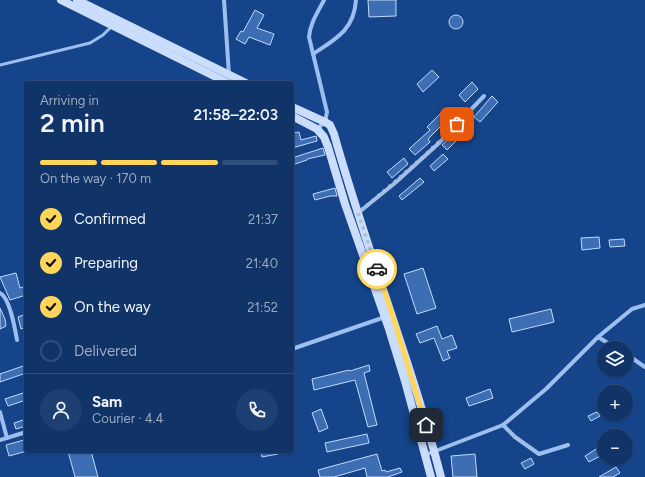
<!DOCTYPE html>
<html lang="en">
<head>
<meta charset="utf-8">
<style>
	:root { --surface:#103368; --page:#1e3f71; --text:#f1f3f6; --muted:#9caac0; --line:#304e7c; --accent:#ffd55a }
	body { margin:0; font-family:Figtree,sans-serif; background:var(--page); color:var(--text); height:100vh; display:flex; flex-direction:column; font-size:15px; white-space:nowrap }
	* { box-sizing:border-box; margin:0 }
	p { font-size:13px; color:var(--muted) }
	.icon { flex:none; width:22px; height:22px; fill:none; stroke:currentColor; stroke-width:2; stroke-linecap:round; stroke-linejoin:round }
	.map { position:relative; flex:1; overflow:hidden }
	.sheet { position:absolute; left:24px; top:81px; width:270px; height:372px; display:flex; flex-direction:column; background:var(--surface); border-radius:4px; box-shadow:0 1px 3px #0004,0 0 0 1px var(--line) }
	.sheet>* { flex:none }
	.controls { position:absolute; left:597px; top:341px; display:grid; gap:8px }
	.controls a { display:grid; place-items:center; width:36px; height:36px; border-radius:50%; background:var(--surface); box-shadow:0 1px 3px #0004,0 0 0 1px var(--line); font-size:20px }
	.pin { position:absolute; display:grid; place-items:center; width:34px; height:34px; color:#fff; margin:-17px; border-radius:8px; box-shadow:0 2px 6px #0006 }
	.courier { position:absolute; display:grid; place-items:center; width:40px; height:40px; margin:-20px; border:3px solid #ffd55a; border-radius:50%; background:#fff; color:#222; box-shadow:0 1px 5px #0007 }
	.overview em { font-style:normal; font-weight:600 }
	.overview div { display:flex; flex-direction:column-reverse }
	.overview { display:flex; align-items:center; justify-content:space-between; height:68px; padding:0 16px }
	h1 { font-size:26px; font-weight:600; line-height:30px }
	.bar { display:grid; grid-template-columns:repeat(4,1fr); gap:6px 4px; align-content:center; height:48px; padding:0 16px }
	.bar i { height:5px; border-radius:3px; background:var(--line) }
	.bar .active { background:var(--accent) }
	.bar p { grid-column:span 4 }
	.line { display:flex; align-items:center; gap:10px; padding:0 16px; border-top:1px solid var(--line) }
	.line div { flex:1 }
	.round { display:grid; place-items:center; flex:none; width:42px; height:42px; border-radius:21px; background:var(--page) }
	ol { padding:0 16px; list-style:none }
	li { display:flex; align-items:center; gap:12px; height:44px }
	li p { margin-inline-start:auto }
	li .icon { padding:4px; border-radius:50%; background:var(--accent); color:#111; stroke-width:4 }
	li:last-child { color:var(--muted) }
	li i { width:22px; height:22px; border:2px solid var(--line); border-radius:50% }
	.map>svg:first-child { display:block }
	.building { fill:#3d6eb3; stroke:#c2dafb }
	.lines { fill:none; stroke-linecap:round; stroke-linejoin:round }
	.service { stroke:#9cbfef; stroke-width:3 }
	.minor { stroke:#9cbfef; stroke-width:4 }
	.secondary { stroke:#caddfb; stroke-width:8 }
	.done { stroke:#adbed6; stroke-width:4; stroke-dasharray:0 7.2 }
	.route { stroke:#ffd55a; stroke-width:5 }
</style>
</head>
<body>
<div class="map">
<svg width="645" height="477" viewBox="0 0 645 477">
	<rect width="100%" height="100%" fill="#15448a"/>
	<!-- building -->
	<g class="building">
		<path d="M 368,0 L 396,0 L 396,16 L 369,17 Z"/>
		<path d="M 255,10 L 264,15 L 257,28 L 274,34 L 270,45 L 249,37 L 245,44 L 236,39 L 241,31 L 243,32 Z"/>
		<circle cx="456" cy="22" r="7"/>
		<path d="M 432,70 L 439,77 L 423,92 L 417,84 Z"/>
		<path d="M 472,82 L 478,89 L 465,102 L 459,95 Z"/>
		<path d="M 492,96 L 498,102 L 480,122 L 474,117 Z"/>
		<path d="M 446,108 L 453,114 L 428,139 L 430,142 L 415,155 L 409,149 L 430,130 L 427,127 Z"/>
		<path d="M 463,124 L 468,129 L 447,150 L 442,145 Z"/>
		<path d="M 299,132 L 301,140 L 316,136 L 317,141 L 292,148 L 292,133 Z"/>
		<path d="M 323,148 L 325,155 L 307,159 L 307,160 L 292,165 L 292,158 Z"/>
		<path d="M 443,154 L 448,159 L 434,171 L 430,166 Z"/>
		<path d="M 404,158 L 408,164 L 392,178 L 387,172 Z"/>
		<path d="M 420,178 L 424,182 L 402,200 L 399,196 Z"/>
		<path d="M 335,188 L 337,196 L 330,196 L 315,200 L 313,194 Z"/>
		<path d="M 599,237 L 600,248 L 582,250 L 581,238 Z"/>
		<path d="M 624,239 L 625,246 L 610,247 L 609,240 Z"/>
		<path d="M 423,268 L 436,308 L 417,314 L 404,274 Z"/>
		<path d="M 16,273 L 20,288 L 26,286 L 26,295 L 10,300 L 0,277 Z"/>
		<path d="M 0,308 L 5,319 L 6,326 L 0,329 Z"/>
		<path d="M 551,309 L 554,322 L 512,332 L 509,319 Z"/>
		<path d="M 26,314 L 26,327 L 21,329 L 18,317 Z"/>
		<path d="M 437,326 L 442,339 L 452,335 L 457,348 L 447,351 L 450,358 L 443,361 L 434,338 L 420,343 L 416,334 Z"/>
		<path d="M 26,365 L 26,373 L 0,382 L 0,374 Z"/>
		<path d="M 369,365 L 370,371 L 364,373 L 377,425 L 368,427 L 355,380 L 314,390 L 312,379 L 349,370 L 350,371 Z"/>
		<path d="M 490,389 L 493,398 L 469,406 L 466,398 Z"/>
		<path d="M 26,392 L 26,400 L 8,406 L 5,399 Z"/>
		<path d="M 321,409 L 328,428 L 319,432 L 312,413 Z"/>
		<path d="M 597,412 L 600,416 L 591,421 L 588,416 Z"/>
		<path d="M 26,419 L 26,426 L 16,429 L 14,423 Z"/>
		<path d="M 367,434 L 369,443 L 327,452 L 325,443 Z"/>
		<path d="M 24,440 L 26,451 L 27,451 L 9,456 L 6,445 Z"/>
		<path d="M 604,444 L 604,454 L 589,462 L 585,456 Z"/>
		<path d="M 68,451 L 91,451 L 98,477 L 75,477 Z"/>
		<path d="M 261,451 L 278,451 L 278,454 L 262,457 Z"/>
		<path d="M 377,454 L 382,471 L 385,470 L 386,472 L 400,468 L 402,472 L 388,477 L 367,477 L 365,468 L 334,477 L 320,477 L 318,470 Z"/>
		<path d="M 475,454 L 477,477 L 453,477 L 451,456 Z"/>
		<path d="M 531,458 L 534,464 L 525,469 L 521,463 Z"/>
		<path d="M 616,467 L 620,473 L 613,477 L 599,477 Z"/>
	</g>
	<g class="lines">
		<!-- service -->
		<path class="service" d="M 0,65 L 90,43 L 103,35 L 112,26"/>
		<!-- minor -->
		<g class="minor">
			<path d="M 224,0 L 229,75"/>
			<path d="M 313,54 C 336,39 354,30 356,0"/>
			<path d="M 317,129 L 325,122 L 327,112 L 309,37 C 310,23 318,12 324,0"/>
			<path d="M 358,213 L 395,183 L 439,143 L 484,96"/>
			<path d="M 0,293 C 10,298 15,329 17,340"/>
			<path d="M 598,337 L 616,348"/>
			<path d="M 292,349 L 385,317"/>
			<path d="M 626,354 L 645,367"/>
			<path d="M 0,412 L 7,438"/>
			<path d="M 503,425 L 515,437 L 539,454 L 568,445"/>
			<path d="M 0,440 L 26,432"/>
			<path d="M 425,455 L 503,425 L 546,389 L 598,337 L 632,309 L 645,305"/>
		</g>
		<!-- secondary -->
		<g class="secondary">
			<path d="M 61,0 L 228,83"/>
			<path d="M 77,0 L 246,83"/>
			<path d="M 292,107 L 325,122 L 330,125 L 334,134 C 366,249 411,361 441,477"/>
			<path d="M 292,116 L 317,129 L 324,137 L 328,147 L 345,204 L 389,329 L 405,381 L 431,477"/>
		</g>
	</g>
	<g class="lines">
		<!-- done -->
		<path class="done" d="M 377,269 L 358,213 C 392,185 426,156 457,124"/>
		<!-- route -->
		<path class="route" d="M 377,269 L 392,314 L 426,425"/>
	</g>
</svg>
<div class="controls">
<a><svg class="icon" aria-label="layers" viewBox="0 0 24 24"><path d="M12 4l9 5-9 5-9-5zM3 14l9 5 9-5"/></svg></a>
<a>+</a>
<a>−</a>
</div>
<div class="pin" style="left:457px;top:124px;background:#ea580c"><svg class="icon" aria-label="bag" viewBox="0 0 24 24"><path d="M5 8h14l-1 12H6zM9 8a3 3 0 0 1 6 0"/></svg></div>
<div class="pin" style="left:426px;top:425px;background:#1f2937"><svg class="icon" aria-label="home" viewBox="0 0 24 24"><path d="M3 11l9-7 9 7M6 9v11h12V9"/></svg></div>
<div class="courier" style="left:377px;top:269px"><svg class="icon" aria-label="car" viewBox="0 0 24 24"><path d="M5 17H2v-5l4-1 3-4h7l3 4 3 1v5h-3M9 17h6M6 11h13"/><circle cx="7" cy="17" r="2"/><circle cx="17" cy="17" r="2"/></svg></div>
<section class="sheet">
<div class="overview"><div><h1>2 min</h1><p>Arriving in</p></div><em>21:58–22:03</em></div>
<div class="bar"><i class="active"></i><i class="active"></i><i class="active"></i><i></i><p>On the way · 170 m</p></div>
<ol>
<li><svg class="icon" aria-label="check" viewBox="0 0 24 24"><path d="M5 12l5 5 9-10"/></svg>Confirmed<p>21:37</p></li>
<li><svg class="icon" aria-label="check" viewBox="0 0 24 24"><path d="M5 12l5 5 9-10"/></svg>Preparing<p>21:40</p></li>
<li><svg class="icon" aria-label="check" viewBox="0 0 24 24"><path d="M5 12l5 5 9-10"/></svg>On the way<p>21:52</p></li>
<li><i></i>Delivered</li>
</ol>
<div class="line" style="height:72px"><a class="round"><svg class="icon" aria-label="person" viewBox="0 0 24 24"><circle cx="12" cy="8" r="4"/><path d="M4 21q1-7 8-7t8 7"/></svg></a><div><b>Sam</b><p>Courier · 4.4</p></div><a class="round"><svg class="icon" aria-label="phone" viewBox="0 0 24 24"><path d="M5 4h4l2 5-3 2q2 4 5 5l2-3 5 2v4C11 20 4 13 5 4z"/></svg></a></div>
</section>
</div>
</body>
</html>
